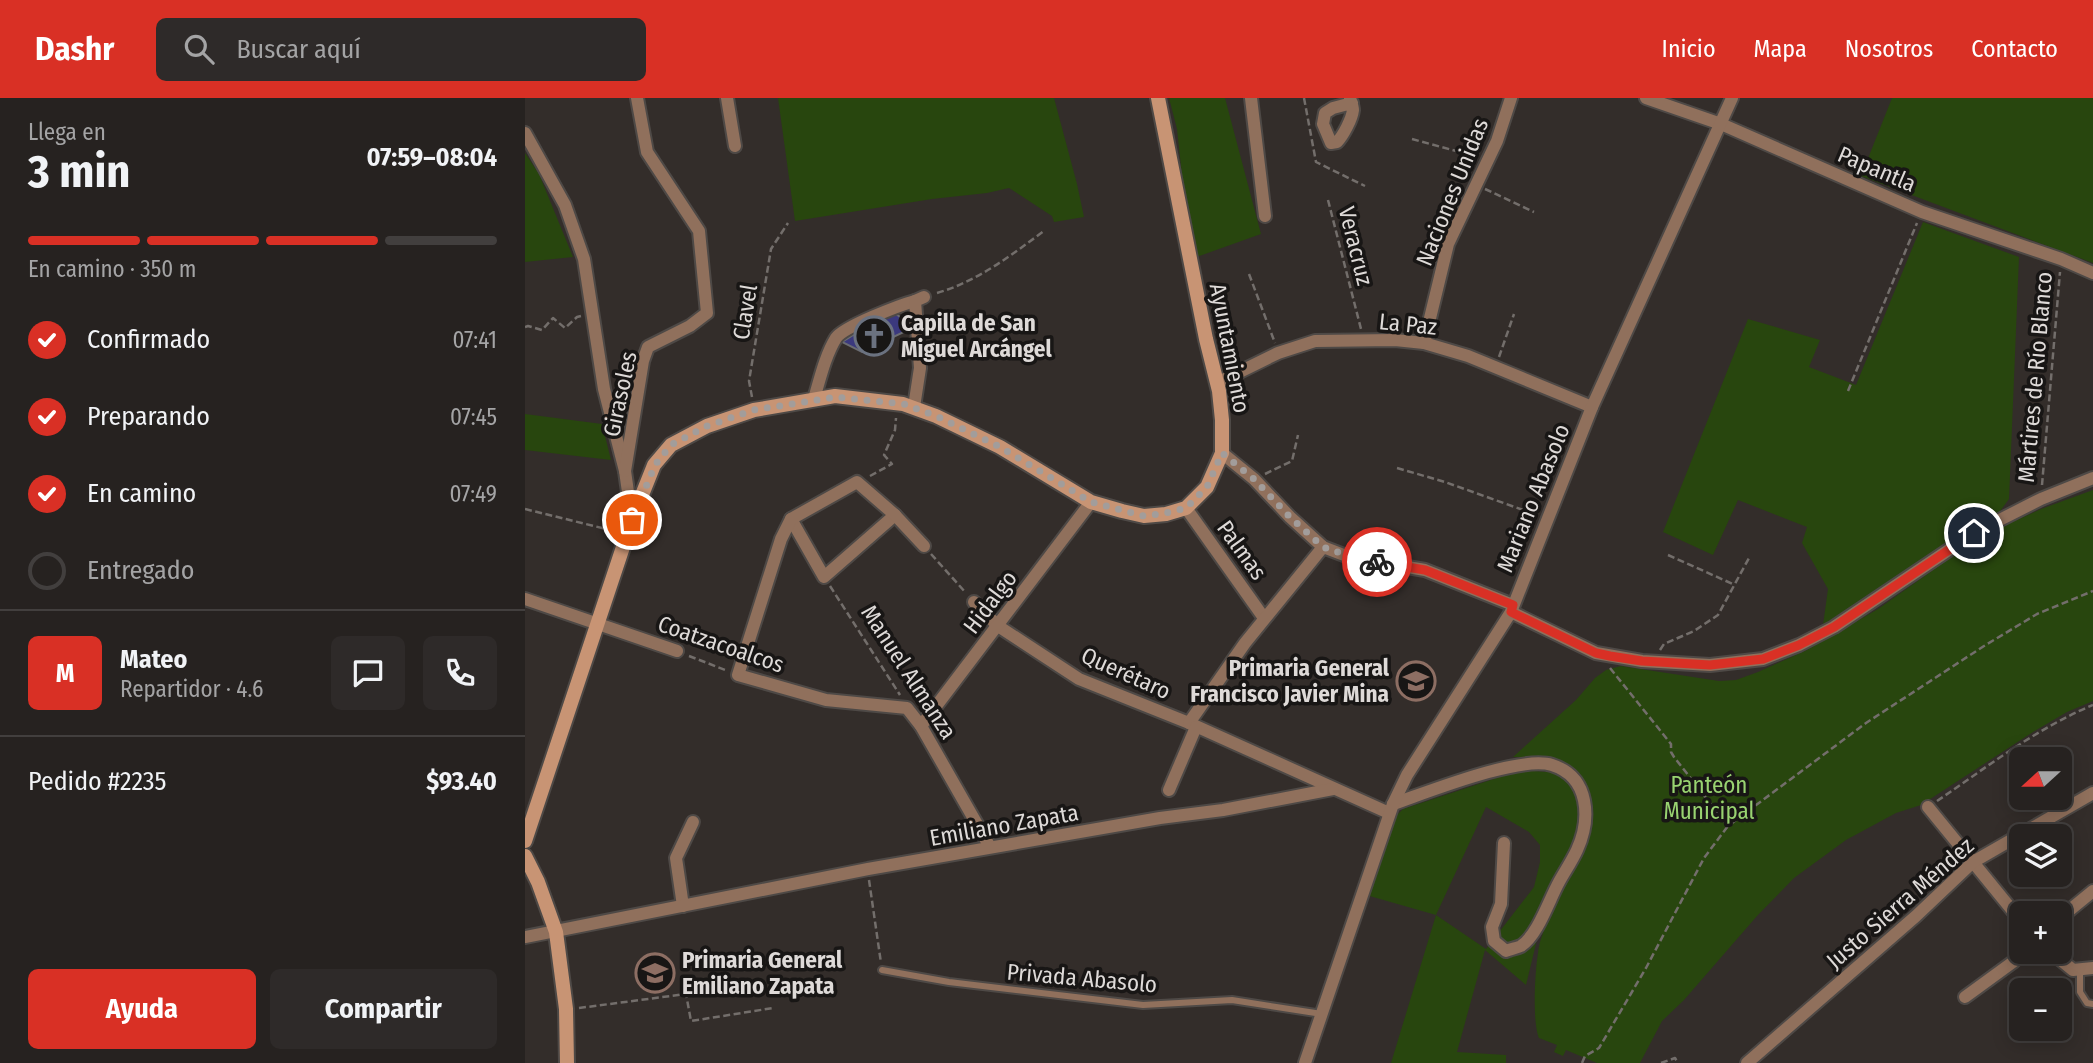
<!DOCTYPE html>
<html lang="es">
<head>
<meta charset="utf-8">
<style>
	:root { --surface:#262220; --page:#2e2a29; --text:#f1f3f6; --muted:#a4a4a5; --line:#423f3e; --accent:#d93025 }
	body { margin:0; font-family:"Fira Sans Condensed",sans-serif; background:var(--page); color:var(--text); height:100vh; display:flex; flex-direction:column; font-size:26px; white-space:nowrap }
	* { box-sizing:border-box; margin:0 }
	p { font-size:23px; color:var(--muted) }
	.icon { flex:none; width:38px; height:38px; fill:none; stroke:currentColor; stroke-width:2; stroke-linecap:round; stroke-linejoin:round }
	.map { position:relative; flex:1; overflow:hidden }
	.panel { display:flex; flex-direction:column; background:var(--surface); width:525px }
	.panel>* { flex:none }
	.needle { width:46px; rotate:249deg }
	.buttons { position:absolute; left:1484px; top:649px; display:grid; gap:14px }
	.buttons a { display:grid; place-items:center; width:63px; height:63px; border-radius:10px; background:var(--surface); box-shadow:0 4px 18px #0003,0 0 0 2px var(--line); font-size:35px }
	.pin { position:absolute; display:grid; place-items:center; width:60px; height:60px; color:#fff; margin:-30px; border:4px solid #fff; border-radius:50%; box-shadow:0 2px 7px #0007 }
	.courier { position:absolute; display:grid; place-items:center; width:70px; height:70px; margin:-35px; border:5px solid #d93025; border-radius:50%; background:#fff; color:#222; box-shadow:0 2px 9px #0007 }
	.summary em { font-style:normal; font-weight:700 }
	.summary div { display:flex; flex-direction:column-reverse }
	.summary { display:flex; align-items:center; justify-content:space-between; height:119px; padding:0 28px }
	h1 { font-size:46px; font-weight:700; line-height:52px }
	.bar { display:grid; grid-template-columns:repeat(4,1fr); gap:10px 7px; align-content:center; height:84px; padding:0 28px }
	.bar i { height:9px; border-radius:5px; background:var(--line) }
	.bar .active { background:var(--accent) }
	.bar p { grid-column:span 4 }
	.line { display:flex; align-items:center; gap:18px; padding:0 28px; border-top:2px solid var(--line) }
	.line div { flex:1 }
	.round { display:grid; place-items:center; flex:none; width:74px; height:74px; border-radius:10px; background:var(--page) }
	ol { padding:0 28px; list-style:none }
	li { display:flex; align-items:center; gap:21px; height:77px }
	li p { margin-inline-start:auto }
	li .icon { padding:7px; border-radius:50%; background:var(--accent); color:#fff; stroke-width:4 }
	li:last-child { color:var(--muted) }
	li i { width:38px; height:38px; border:4px solid var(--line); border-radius:50% }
	.button { display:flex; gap:14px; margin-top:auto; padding:14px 28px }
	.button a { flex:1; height:80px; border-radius:10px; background:var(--accent); color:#fff; font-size:28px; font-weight:700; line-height:80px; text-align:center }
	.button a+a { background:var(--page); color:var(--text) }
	header { display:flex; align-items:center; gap:42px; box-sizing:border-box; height:98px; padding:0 35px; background:var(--accent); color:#fff }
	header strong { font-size:33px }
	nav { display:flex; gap:38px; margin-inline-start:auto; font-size:24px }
	.search { width:490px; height:63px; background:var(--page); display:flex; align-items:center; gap:18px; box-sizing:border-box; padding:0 24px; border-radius:10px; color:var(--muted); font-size:26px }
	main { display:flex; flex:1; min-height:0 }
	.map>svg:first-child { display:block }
	.green { fill:#28460e; fill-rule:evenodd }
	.building { fill:#3b397e; stroke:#6b6c72; stroke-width:2 }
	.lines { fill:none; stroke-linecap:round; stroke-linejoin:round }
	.lane-casing { stroke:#4e4946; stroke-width:10 }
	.street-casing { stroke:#4e4946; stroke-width:16 }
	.secondary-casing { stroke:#4e4946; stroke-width:18 }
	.path { stroke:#736e6b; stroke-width:2.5; stroke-dasharray:7 3.5; stroke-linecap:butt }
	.lane { stroke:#90705c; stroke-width:6 }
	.street { stroke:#90705c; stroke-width:12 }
	.secondary { stroke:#c89474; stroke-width:14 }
	.done { stroke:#a29d9b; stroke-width:7; stroke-dasharray:0 12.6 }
	.route { stroke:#d93025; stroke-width:9 }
	.labels { text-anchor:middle; stroke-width:7; stroke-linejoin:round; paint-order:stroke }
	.street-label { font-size:23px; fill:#dedad8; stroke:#181615 }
	.poi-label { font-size:23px; font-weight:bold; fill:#dedad8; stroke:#181615; text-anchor:start }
	.park-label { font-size:23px; fill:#99d371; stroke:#181615 }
</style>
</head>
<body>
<header>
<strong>Dashr</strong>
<div class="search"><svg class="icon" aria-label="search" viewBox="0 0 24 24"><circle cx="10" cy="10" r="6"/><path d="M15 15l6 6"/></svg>Buscar aquí</div>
<nav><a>Inicio</a><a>Mapa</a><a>Nosotros</a><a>Contacto</a></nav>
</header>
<main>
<section class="panel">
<div class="summary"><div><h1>3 min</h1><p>Llega en</p></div><em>07:59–08:04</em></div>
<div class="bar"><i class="active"></i><i class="active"></i><i class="active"></i><i></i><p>En camino · 350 m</p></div>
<ol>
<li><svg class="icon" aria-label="check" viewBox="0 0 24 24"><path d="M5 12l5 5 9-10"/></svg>Confirmado<p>07:41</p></li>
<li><svg class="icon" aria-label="check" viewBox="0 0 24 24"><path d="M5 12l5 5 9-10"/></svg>Preparando<p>07:45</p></li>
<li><svg class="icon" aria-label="check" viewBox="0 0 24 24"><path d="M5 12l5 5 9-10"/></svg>En camino<p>07:49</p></li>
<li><i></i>Entregado</li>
</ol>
<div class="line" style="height:126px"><b class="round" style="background:var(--accent);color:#fff">M</b><div><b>Mateo</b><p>Repartidor · 4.6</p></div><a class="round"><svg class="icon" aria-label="chat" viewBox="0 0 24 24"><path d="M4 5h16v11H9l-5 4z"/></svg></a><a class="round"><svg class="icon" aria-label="phone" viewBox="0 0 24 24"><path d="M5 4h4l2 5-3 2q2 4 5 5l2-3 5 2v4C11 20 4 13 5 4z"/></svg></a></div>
<div class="line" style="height:91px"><div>Pedido #2235</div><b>$93.40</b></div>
<div class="button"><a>Ayuda</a><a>Compartir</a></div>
</section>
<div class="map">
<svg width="1568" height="965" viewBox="0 0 1568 965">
	<rect width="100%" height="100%" fill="#332d2a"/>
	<!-- green -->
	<g class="green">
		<path d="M 253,0 L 529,0 L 552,86 L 559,119 L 529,124 L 527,118 L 484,90 L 462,95 L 407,101 L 270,123 Z"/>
		<path d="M 644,0 L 700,0 L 736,136 L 666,161 L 652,31 Z"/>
		<path d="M 1367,0 L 1568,0 L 1568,165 L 1336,78 Z"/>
		<path d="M 0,55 L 14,76 L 48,159 L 0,164 Z"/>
		<path d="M 1398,124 L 1494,159 L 1484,401 L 1473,416 L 1298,527 L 1303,491 L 1277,445 L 1282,429 L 1213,402 L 1188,457 L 1138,434 L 1223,221 L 1295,242 L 1284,269 L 1331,287 Z"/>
		<path d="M 0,316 L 77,326 L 86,362 L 0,352 Z"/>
		<path d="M 1568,392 L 1568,603 L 1542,614 L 1508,634 L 1396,707 L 1371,715 L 1321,742 L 1269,780 L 1232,818 L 1159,902 L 1137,923 L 1115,965 L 1072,965 L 1041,952 L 1038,958 L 1029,954 L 1032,947 L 1014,940 C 1007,923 1010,874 1013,855 C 1014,843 1020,830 1024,819 C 1037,787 1071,746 1068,711 C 1067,702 1062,694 1057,686 C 1037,654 1022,660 988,659 L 1051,602 L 1070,580 L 1081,572 L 1096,568 L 1194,583 L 1211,582 L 1233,574 L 1282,552 L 1353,511 L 1455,439 L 1516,411 Z"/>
		<path d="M 996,672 L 1024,674 L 1041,679 L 1053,693 L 1056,735 L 1016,825 L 1001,887 L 960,852 L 932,954 L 981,957 L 981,965 L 866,965 L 911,817 L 841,797 L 866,723 L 878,711 ZM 961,709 L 1004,734 L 1015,747 L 1015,764 L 1009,789 L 961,851 L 911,817 Z"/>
	</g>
	<!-- building -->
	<path class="building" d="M 367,213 L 379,222 L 383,232 L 337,254 L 317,244 Z"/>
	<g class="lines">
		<!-- lane casing -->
		<g class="lane-casing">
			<g id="lane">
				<path d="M 357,872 L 424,884 L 618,907 L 707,902 L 797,916"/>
				<path d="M 1555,872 L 1555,894 L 1562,905 L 1568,906"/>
			</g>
		</g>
		<!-- street casing -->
		<g class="street-casing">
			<g id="street">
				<path d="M 202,0 L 210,48"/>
				<path d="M 726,0 L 740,118"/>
				<path d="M 825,0 C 826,3 828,9 828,12 C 827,21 818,38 812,44 L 806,45 L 798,26 L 800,15 L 808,10 L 827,5"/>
				<path d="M 1121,0 L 1196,26 L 1397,114 L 1536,161 L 1568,175"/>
				<path d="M 0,35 L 40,107 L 59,161 L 79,291 L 100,373 L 107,422"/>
				<path d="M 899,245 L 923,146 L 972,43 L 986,0"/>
				<path d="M 692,285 L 753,255 L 790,243 L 870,242 L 899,245 L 943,258 L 1067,309"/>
				<path d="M 289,301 C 295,281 300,258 311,240 C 318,229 375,207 390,203"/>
				<path d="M 389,309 L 395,270 L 390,203 L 399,199"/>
				<path d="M 697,355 L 729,381 L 765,419 L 798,449 L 824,459 L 900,472 L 988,507"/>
				<path d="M 100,373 L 118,263 L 123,249 L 165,228 L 182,215 L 174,133 L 122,54 L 112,0"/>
				<path d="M 661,410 L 739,520"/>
				<path d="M 266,421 L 299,479 L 370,417"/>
				<path d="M 399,448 L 370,417 L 332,384 L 266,421 L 256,441 L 213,577 L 301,602 L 382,610 L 396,628 L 465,749"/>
				<path d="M 0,501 L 152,553"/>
				<path d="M 449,504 L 473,528 L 554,581 L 664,625 L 864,715"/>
				<path d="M 986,514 L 1071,555 L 1117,563 L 1185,567 L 1238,561 L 1274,547 L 1309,529 L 1449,435 L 1516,401 L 1568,380"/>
				<path d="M 664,625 L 720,545 L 798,449"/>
				<path d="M 396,628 L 566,404"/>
				<path d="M 644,692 L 671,629"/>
				<path d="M 868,706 C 903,694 995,657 1027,667 C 1065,679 1066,721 1052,752 C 1047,763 1040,773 1034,784 C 1024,802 1013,837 996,848 C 992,850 985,851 981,853 L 969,843 L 967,829 L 976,806 L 979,745"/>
				<path d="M 1403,709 L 1496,823"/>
				<path d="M 158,808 L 151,760 L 168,724"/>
				<path d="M 1535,820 L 1568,793"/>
				<path d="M 0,839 L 343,771 L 635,720 L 698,712 L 808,691"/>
				<path d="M 1526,854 L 1548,872 L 1568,870"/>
				<path d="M 1440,899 L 1488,864 L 1498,854"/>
				<path d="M 780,965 L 868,706 L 882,677 L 986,514 L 1067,309 L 1207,0"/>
				<path d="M 1222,965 L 1391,818 L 1448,764 L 1568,695"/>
			</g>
		</g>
		<!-- secondary casing -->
		<g class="secondary-casing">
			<g id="secondary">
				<path d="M 0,743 L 107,422 L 129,367 L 146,347 L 182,328 L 229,312 L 310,298 L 378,306 L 411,318 L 475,349 L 566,404 L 597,413 L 619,418 L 641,416 L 661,410 L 682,389 L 697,355 L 697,322 L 694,293 L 681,241 L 633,0"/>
				<path d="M 0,758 L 13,784 L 31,834 L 41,911 L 42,965"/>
			</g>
		</g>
		<!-- path -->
		<g class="path">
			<path d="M 779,0 L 791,64 L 840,88"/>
			<path d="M 887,41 L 953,59"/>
			<path d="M 960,91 L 1009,114"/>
			<path d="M 803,102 L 836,231"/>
			<path d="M 724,176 L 750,245"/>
			<path d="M 412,195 C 453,183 485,158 519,133"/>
			<path d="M 0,229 L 3,228 L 17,232 L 28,220 L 40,230 L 52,219 L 56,218"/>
			<path d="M 974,259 L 989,216"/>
			<path d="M 1323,293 L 1392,125"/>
			<path d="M 227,299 L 224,283 L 246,151 L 263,125"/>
			<path d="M 872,370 L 920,384 L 1012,417"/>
			<path d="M 740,376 L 767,363 L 773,337"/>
			<path d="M 345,378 L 367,366 L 359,357 L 370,332 L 371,320"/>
			<path d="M 1517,387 L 1535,174"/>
			<path d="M 0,411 L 89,433"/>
			<path d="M 406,456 L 441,495"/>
			<path d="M 1143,457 L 1210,487"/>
			<path d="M 305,488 L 375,597"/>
			<path d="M 1135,552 L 1139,546 L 1169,533 L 1193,517 L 1224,460"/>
			<path d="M 164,558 L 203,573"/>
			<path d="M 1085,570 L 1146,646 L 1146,654 L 1149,659 L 1203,728"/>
			<path d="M 1412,703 C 1462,669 1512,630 1568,607"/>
			<path d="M 344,782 L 356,865"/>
			<path d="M 54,910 L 161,896 L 166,923 L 248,910"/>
			<path d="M 1057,965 L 1060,958 L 1074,950 L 1121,870 L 1179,760 L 1203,728 L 1341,625 L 1459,548 L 1512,516 L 1568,493"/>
			<path d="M 1136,965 L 1150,960 L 1153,965"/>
		</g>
		<!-- lane -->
		<use href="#lane" class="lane"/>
		<!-- street -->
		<use href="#street" class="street"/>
		<!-- secondary -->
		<use href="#secondary" class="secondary"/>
	</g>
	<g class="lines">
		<!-- done -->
		<path class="done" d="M 107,422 L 130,367 L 146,347 L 182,328 L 229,312 L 310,299 L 379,306 L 411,318 L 475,349 L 566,404 L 619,418 L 641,415 L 661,410 L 682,389 L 697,355 L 729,381 L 765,419 L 798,449 L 824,458 L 852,464"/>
		<!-- route -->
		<path class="route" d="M 852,464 L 900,472 L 988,507 L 986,514 L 1071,555 L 1085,558 L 1117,563 L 1185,567 L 1238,561 L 1274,547 L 1309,529 L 1449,435"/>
	</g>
	<!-- icons -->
	<defs>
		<g id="church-ring" transform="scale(2.0125)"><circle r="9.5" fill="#181615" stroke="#6b7280" stroke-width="1.5"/><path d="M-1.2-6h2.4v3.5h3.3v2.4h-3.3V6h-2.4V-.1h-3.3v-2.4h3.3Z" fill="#6b7280"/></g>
		<g id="school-ring" transform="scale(2.0125)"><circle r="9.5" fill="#181615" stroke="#8d6e63" stroke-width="1.5"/><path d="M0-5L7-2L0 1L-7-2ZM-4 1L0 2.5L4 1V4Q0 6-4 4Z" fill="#8d6e63"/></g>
	</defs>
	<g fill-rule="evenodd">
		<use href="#church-ring" x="349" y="238"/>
		<use href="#school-ring" x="891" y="583"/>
		<use href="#school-ring" x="130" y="875"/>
	</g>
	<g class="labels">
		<!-- street labels -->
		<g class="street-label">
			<text transform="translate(1352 71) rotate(23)" y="8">Papantla</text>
			<text transform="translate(927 94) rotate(-68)" y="8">Naciones Unidas</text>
			<text transform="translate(831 148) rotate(76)" y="8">Veracruz</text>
			<text transform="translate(220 214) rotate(-81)" y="8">Clavel</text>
			<text transform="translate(883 226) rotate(6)" y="8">La Paz</text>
			<text transform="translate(705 250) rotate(79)" y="8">Ayuntamiento</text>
			<text transform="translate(1510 279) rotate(-85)" y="8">Mártires de Río Blanco</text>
			<text transform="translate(95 296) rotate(-78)" y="8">Girasoles</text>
			<text transform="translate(1008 400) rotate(-68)" y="8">Mariano Abasolo</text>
			<text transform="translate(717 452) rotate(54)" y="8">Palmas</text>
			<text transform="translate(465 504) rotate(-53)" y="8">Hidalgo</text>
			<text transform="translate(196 546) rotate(19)" y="8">Coatzacoalcos</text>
			<text transform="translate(384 574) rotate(57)" y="8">Manuel Almanza</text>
			<text transform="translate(601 575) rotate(24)" y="8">Querétaro</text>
			<text transform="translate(479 727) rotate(-10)" y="8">Emiliano Zapata</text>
			<text transform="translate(1375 805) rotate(-41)" y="8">Justo Sierra Méndez</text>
			<text transform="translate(557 880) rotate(5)" y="8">Privada Abasolo</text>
		</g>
		<!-- poi labels -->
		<g class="poi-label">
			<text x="376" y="233">Capilla de San<tspan x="376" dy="26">Miguel Arcángel</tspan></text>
			<text x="864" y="578" text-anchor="end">Primaria General<tspan x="864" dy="26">Francisco Javier Mina</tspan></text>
			<text x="157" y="870">Primaria General<tspan x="157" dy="26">Emiliano Zapata</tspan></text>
		</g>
		<!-- park labels -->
		<g class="park-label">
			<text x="1184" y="695">Panteón<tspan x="1184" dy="26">Municipal</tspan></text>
		</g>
	</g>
</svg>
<div class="buttons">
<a><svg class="needle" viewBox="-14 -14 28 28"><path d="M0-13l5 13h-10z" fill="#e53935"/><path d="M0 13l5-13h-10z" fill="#a4a4a5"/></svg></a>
<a><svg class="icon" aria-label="layers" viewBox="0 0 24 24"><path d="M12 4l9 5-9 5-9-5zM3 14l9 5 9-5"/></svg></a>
<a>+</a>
<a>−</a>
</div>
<div class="pin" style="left:107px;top:422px;background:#ea580c"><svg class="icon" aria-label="bag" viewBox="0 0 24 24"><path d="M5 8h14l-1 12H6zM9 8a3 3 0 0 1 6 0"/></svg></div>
<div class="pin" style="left:1449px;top:435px;background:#1f2937"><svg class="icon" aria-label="home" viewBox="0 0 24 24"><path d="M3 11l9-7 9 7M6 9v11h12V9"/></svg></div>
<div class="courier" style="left:852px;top:464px"><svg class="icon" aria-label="bike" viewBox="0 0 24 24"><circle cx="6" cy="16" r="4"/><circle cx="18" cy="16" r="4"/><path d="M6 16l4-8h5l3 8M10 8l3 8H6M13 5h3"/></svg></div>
</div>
</main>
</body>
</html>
